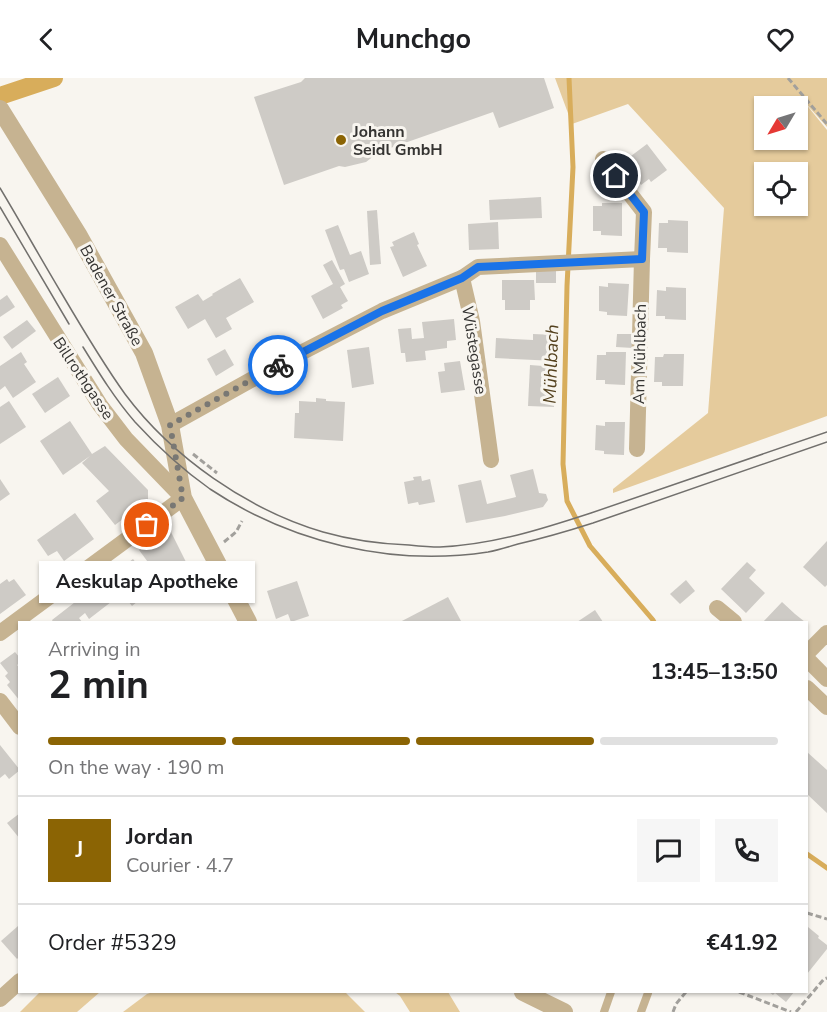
<!DOCTYPE html>
<html lang="en">
<head>
<meta charset="utf-8">
<style>
	:root { --surface:#fff; --page:#f6f6f6; --text:#202124; --muted:#757577; --line:#e0e0e0; --accent:#8b6404 }
	body { margin:0; font-family:"Nunito Sans",sans-serif; background:var(--page); color:var(--text); height:100vh; display:flex; flex-direction:column; font-size:22px; white-space:nowrap }
	* { box-sizing:border-box; margin:0 }
	p { font-size:20px; color:var(--muted) }
	.icon { flex:none; width:33px; height:33px; fill:none; stroke:currentColor; stroke-width:2; stroke-linecap:round; stroke-linejoin:round }
	.map { position:relative; flex:1; overflow:hidden }
	.panel { position:absolute; left:18px; top:543px; width:790px; height:372px; display:flex; flex-direction:column; background:var(--surface); border-radius:0px; box-shadow:0 2px 4px #0004 }
	.panel>* { flex:none }
	.needle { width:39px; rotate:232deg }
	.fabs { position:absolute; left:754px; top:18px; display:grid; gap:12px }
	.fabs a { display:grid; place-items:center; width:54px; height:54px; border-radius:0px; background:var(--surface); box-shadow:0 2px 4px #0004; font-size:30px }
	.pin { position:absolute; display:grid; place-items:center; width:51px; height:51px; color:#fff; margin:-26px; border:3px solid #fff; border-radius:50%; box-shadow:0 2px 6px #0007 }
	.courier { position:absolute; display:grid; place-items:center; width:60px; height:60px; margin:-30px; border:4px solid #1a73e8; border-radius:50%; background:#fff; color:#222; box-shadow:0 2px 8px #0007 }
	.bubble { position:absolute; height:42px; border-radius:0px; background:var(--surface); box-shadow:0 2px 4px #0004; font-size:20px; font-weight:700; line-height:42px; text-align:center }
	.headline em { font-style:normal; font-weight:700 }
	.headline div { display:flex; flex-direction:column-reverse }
	.headline { display:flex; align-items:center; justify-content:space-between; height:102px; padding:0 30px }
	h1 { font-size:39px; font-weight:700; line-height:45px }
	.bar { display:grid; grid-template-columns:repeat(4,1fr); gap:9px 6px; align-content:center; height:72px; padding:0 30px }
	.bar i { height:8px; border-radius:4px; background:var(--line) }
	.bar .selected { background:var(--accent) }
	.bar p { grid-column:span 4 }
	.line { display:flex; align-items:center; gap:15px; padding:0 30px; border-top:2px solid var(--line) }
	.line div { flex:1 }
	.round { display:grid; place-items:center; flex:none; width:63px; height:63px; border-radius:0px; background:var(--page) }
	header { display:flex; justify-content:space-between; align-items:center; height:78px; padding:0 30px; background:var(--surface); font-size:27px; font-weight:700 }
	.map>svg:first-child { display:block }
	.green { fill:#e5cb9c; fill-rule:evenodd }
	.lines { fill:none; stroke-linecap:round; stroke-linejoin:round }
	.stream { stroke:#d8ad5b; stroke-width:5 }
	.canal { stroke:#d8ad5b; stroke-width:18 }
	.building { fill:#cecbc6 }
	.path { stroke:#a2a09c; stroke-width:3; stroke-dasharray:6 3; stroke-linecap:butt }
	.service { stroke:#c6b391; stroke-width:8 }
	.minor { stroke:#c6b391; stroke-width:16 }
	.tertiary { stroke:#c6b391; stroke-width:18 }
	.tram { stroke:#72706d; stroke-width:1.5 }
	.done { stroke:#797874; stroke-width:6; stroke-dasharray:0 10.8 }
	.route { stroke:#1a73e8; stroke-width:8 }
	.poi-dot { fill:#8b6404; stroke:#f8f5ef; stroke-width:2 }
	.labels { text-anchor:middle; stroke-width:6; stroke-linejoin:round; paint-order:stroke }
	.poi-label { font-size:16px; font-weight:bold; fill:#353432; stroke:#f8f5ef; text-anchor:start }
	.street-label { font-size:16px; fill:#353432; stroke:#f8f5ef }
	.water-label { font-size:18px; font-style:italic; fill:#54411e; stroke:#f8f5ef }
</style>
</head>
<body>
<header><svg class="icon" aria-label="back" viewBox="0 0 24 24"><path d="M15 5l-7 7 7 7"/></svg>Munchgo<svg class="icon" aria-label="heart" viewBox="0 0 24 24"><path d="M12 20l-8-8c-3-5 5-10 8-4 3-6 11-1 8 4z"/></svg></header>
<div class="map">
<svg width="827" height="934" viewBox="0 0 827 934">
	<rect width="100%" height="100%" fill="#f8f5ef"/>
	<!-- green -->
	<g class="green">
		<path d="M 555,0 L 827,0 L 827,49 L 801,20 L 827,52 L 827,338 L 613,415 L 613,411 L 708,335 L 724,130 L 628,26 L 572,46 ZM 798,28 L 798,62 L 765,62 L 765,28 ZM 798,94 L 798,128 L 765,128 L 765,94 Z"/>
		<path d="M 40,914 L 100,914 L 77,934 L 20,934 Z"/>
		<path d="M 153,914 L 345,914 L 365,934 L 123,934 L 147,916 Z"/>
		<path d="M 395,914 L 448,914 L 460,934 L 410,934 L 400,918 Z"/>
	</g>
	<g class="lines">
		<!-- stream -->
		<g class="stream">
			<path d="M 569,0 L 573,89 L 567,208 L 563,386 L 567,423 L 590,468 L 653,542 L 654,544"/>
			<path d="M 807,776 L 827,790"/>
		</g>
		<!-- canal -->
		<path class="canal" d="M 0,18 L 54,0"/>
	</g>
	<!-- building -->
	<g class="building">
		<path d="M 305,0 L 544,0 L 554,30 L 499,50 L 493,34 L 379,74 L 366,84 L 345,89 L 339,88 L 284,107 L 254,19 L 301,4 Z"/>
		<path d="M 647,66 L 667,92 L 651,104 L 649,101 L 641,107 L 626,87 L 633,82 L 631,78 Z"/>
		<path d="M 541,119 L 542,140 L 490,142 L 489,122 Z"/>
		<path d="M 602,125 L 622,125 L 622,158 L 601,157 L 601,153 L 593,153 L 593,128 L 602,128 Z"/>
		<path d="M 377,132 L 381,186 L 370,187 L 367,133 Z"/>
		<path d="M 668,142 L 688,143 L 688,175 L 667,174 L 667,170 L 658,170 L 659,145 L 668,145 Z"/>
		<path d="M 498,144 L 499,171 L 469,172 L 468,146 Z"/>
		<path d="M 338,147 L 350,177 L 361,173 L 369,196 L 349,204 L 344,191 L 340,192 L 325,152 Z"/>
		<path d="M 414,154 L 419,166 L 417,167 L 427,188 L 403,199 L 390,169 L 394,168 L 392,164 Z"/>
		<path d="M 332,182 L 345,206 L 340,209 L 348,223 L 341,227 L 343,230 L 323,241 L 311,218 L 333,206 L 323,187 Z"/>
		<rect x="536" y="191" width="20" height="14"/>
		<path d="M 240,200 L 254,224 L 226,240 L 232,251 L 216,260 L 205,241 L 188,251 L 175,229 L 198,216 L 203,223 L 213,217 L 212,216 Z"/>
		<path d="M 502,202 L 534,202 L 535,222 L 530,222 L 530,232 L 505,232 L 505,222 L 502,222 Z"/>
		<path d="M 608,205 L 629,206 L 627,238 L 607,237 L 607,234 L 599,233 L 599,208 L 608,209 Z"/>
		<path d="M 666,209 L 686,210 L 686,242 L 665,241 L 665,238 L 656,238 L 657,212 L 666,213 Z"/>
		<path d="M 7,217 L 15,229 L 0,239 L 0,222 Z"/>
		<path d="M 454,241 L 456,262 L 447,263 L 447,270 L 425,273 L 426,282 L 406,284 L 405,275 L 401,275 L 398,251 L 411,250 L 412,261 L 424,260 L 422,244 Z"/>
		<path d="M 27,242 L 36,253 L 12,271 L 3,259 Z"/>
		<path d="M 533,256 L 557,257 L 556,283 L 495,280 L 496,260 L 533,262 Z"/>
		<path d="M 617,256 L 633,256 L 633,270 L 616,269 Z"/>
		<path d="M 369,269 L 374,306 L 352,310 L 347,272 Z"/>
		<path d="M 225,271 L 234,287 L 216,298 L 207,281 Z"/>
		<path d="M 21,274 L 27,284 L 24,286 L 36,304 L 13,320 L 5,308 L 0,312 L 0,288 Z"/>
		<path d="M 606,274 L 626,274 L 625,307 L 605,306 L 605,302 L 596,302 L 597,277 L 606,277 Z"/>
		<path d="M 664,276 L 684,276 L 683,308 L 662,308 L 662,304 L 654,304 L 655,279 L 663,279 Z"/>
		<path d="M 460,283 L 465,312 L 441,315 L 438,294 L 445,293 L 444,285 Z"/>
		<path d="M 530,287 L 556,289 L 554,329 L 528,328 Z"/>
		<path d="M 58,299 L 70,318 L 45,335 L 32,316 Z"/>
		<path d="M 316,320 L 326,321 L 326,323 L 345,324 L 343,363 L 294,360 L 295,335 L 299,335 L 299,323 L 316,324 Z"/>
		<path d="M 9,323 L 26,349 L 0,366 L 0,329 Z"/>
		<path d="M 70,343 L 92,376 L 105,368 L 148,412 L 148,422 L 115,447 L 96,423 L 109,413 L 82,385 L 90,378 L 63,397 L 40,363 Z"/>
		<path d="M 605,344 L 625,344 L 624,377 L 604,376 L 604,373 L 595,372 L 596,347 L 605,348 Z"/>
		<path d="M 533,391 L 539,415 L 546,416 L 548,422 L 543,429 L 505,438 L 466,445 L 458,407 L 481,402 L 487,426 L 516,419 L 510,397 Z"/>
		<path d="M 421,398 L 422,403 L 430,401 L 435,424 L 419,427 L 418,424 L 408,426 L 404,404 L 414,402 L 413,399 Z"/>
		<path d="M 0,401 L 10,416 L 0,423 Z"/>
		<path d="M 75,435 L 94,461 L 64,483 L 57,473 L 48,478 L 37,462 Z"/>
		<path d="M 169,450 L 193,498 L 167,510 L 139,472 Z"/>
		<path d="M 827,463 L 827,507 L 825,509 L 803,489 Z"/>
		<path d="M 133,481 L 143,494 L 138,498 L 150,513 L 132,528 L 109,499 Z"/>
		<path d="M 747,484 L 756,492 L 749,500 L 765,515 L 746,535 L 721,511 Z"/>
		<path d="M 7,501 L 9,504 L 14,501 L 26,517 L 0,536 L 0,506 Z"/>
		<path d="M 686,502 L 695,513 L 680,526 L 670,516 Z"/>
		<path d="M 297,503 L 309,538 L 291,544 L 288,536 L 276,541 L 267,513 Z"/>
		<path d="M 100,509 L 111,524 L 89,541 L 85,535 L 79,540 L 82,544 L 53,544 L 52,542 L 88,514 L 90,517 Z"/>
		<path d="M 448,519 L 461,543 L 400,544 Z"/>
		<path d="M 782,524 L 795,536 L 805,544 L 763,544 Z"/>
		<path d="M 595,532 L 603,544 L 577,544 Z"/>
		<path d="M 15,574 L 20,580 L 20,585 L 17,587 L 20,590 L 20,623 L 7,607 L 10,604 L 5,598 L 8,595 L 0,585 Z"/>
		<path d="M 0,667 L 20,692 L 9,701 L 5,696 L 0,700 Z"/>
		<path d="M 807,674 L 827,692 L 827,735 L 807,716 Z"/>
		<path d="M 20,735 L 20,761 L 7,745 Z"/>
		<path d="M 18,848 L 20,850 L 20,878 L 17,881 L 1,863 Z"/>
		<path d="M 808,849 L 819,858 L 818,860 L 827,867 L 827,871 L 807,896 L 807,851 Z"/>
		<path d="M 769,914 L 794,914 L 786,924 L 775,915 L 773,917 Z"/>
	</g>
	<g class="lines">
		<!-- path -->
		<g class="path">
			<path d="M 788,0 L 827,46"/>
			<path d="M 193,376 L 217,395"/>
			<path d="M 224,464 L 236,454 L 242,443"/>
			<path d="M 807,835 L 827,841"/>
			<path d="M 739,914 L 791,934"/>
			<path d="M 673,934 L 676,926 L 686,914"/>
			<path d="M 796,934 L 824,901 L 827,900"/>
		</g>
		<!-- service -->
		<g class="service">
			<path d="M 604,934 L 611,914"/>
			<path d="M 641,934 L 648,915"/>
		</g>
		<!-- minor -->
		<g class="minor">
			<path d="M 603,81 L 644,134 L 642,181"/>
			<path d="M 0,167 L 100,327 L 126,361 L 183,420 L 0,555"/>
			<path d="M 462,200 L 478,189 L 642,181 L 637,371"/>
			<path d="M 170,347 L 287,282 L 382,233 L 462,200 L 472,243 L 491,382"/>
			<path d="M 717,530 L 734,544"/>
			<path d="M 807,575 L 827,555"/>
			<path d="M 807,581 L 827,601"/>
			<path d="M 807,610 L 827,629"/>
			<path d="M 0,623 L 20,649"/>
			<path d="M 0,921 L 20,903"/>
		</g>
		<!-- tertiary -->
		<g class="tertiary">
			<path d="M 0,31 L 79,158 L 144,275 L 170,347 L 183,420 L 248,544"/>
			<path d="M 523,914 L 564,934"/>
		</g>
		<!-- tram -->
		<g class="tram">
			<path d="M 0,110 C 21,145 41,181 62,216 C 82,250 102,284 125,316 C 172,379 248,432 323,454 C 351,462 380,466 409,467 C 419,468 430,469 440,469 C 492,467 542,451 591,435 L 827,354"/>
			<path d="M 0,129 L 69,246"/>
			<path d="M 83,269 C 99,295 115,321 135,344 C 157,368 183,392 210,411 C 290,464 391,489 488,474 C 498,472 508,469 518,466 C 544,460 568,453 593,445 L 827,364"/>
		</g>
	</g>
	<g class="lines">
		<!-- done -->
		<path class="done" d="M 147,447 L 183,420 L 170,347 L 278,287"/>
		<!-- route -->
		<path class="route" d="M 278,287 L 382,233 L 462,200 L 478,189 L 642,181 L 644,134 L 616,98"/>
	</g>
	<!-- markers -->
	<circle class="poi-dot" cx="341" cy="62" r="6"/>
	<g class="labels">
		<!-- poi labels -->
		<g class="poi-label">
			<text x="353" y="59">Johann<tspan x="353" dy="18">Seidl GmbH</tspan></text>
		</g>
		<!-- street labels -->
		<g class="street-label">
			<text transform="translate(112 217) rotate(61)" y="6">Badener Straße</text>
			<text transform="translate(475 272) rotate(81)" y="6">Wüstegasse</text>
			<text transform="translate(639 276) rotate(-89)" y="6">Am Mühlbach</text>
			<text transform="translate(84 300) rotate(56)" y="6">Billrothgasse</text>
		</g>
		<!-- water labels -->
		<g class="water-label">
			<text transform="translate(551 286) rotate(-88)" y="6">Mühlbach</text>
		</g>
	</g>
</svg>
<div class="fabs">
<a><svg class="needle" viewBox="-14 -14 28 28"><path d="M0-13l5 13h-10z" fill="#e53935"/><path d="M0 13l5-13h-10z" fill="#757577"/></svg></a>
<a><svg class="icon" aria-label="locate" viewBox="0 0 24 24"><circle cx="12" cy="12" r="6"/><path d="M12 2v4M12 18v4M2 12h4M18 12h4"/></svg></a>
</div>
<div class="pin" style="left:147px;top:447px;background:#ea580c"><svg class="icon" aria-label="bag" viewBox="0 0 24 24"><path d="M5 8h14l-1 12H6zM9 8a3 3 0 0 1 6 0"/></svg></div>
<div class="pin" style="left:616px;top:98px;background:#1f2937"><svg class="icon" aria-label="home" viewBox="0 0 24 24"><path d="M3 11l9-7 9 7M6 9v11h12V9"/></svg></div>
<div class="courier" style="left:278px;top:287px"><svg class="icon" aria-label="bike" viewBox="0 0 24 24"><circle cx="6" cy="16" r="4"/><circle cx="18" cy="16" r="4"/><path d="M6 16l4-8h5l3 8M10 8l3 8H6M13 5h3"/></svg></div>
<div class="bubble" style="left:39px;top:483px;width:216px">Aeskulap Apotheke</div>
<section class="panel">
<div class="headline"><div><h1>2 min</h1><p>Arriving in</p></div><em>13:45–13:50</em></div>
<div class="bar"><i class="selected"></i><i class="selected"></i><i class="selected"></i><i></i><p>On the way · 190 m</p></div>
<div class="line" style="height:108px"><b class="round" style="background:var(--accent);color:#fff">J</b><div><b>Jordan</b><p>Courier · 4.7</p></div><a class="round"><svg class="icon" aria-label="chat" viewBox="0 0 24 24"><path d="M4 5h16v11H9l-5 4z"/></svg></a><a class="round"><svg class="icon" aria-label="phone" viewBox="0 0 24 24"><path d="M5 4h4l2 5-3 2q2 4 5 5l2-3 5 2v4C11 20 4 13 5 4z"/></svg></a></div>
<div class="line" style="height:78px"><div>Order #5329</div><b>€41.92</b></div>
</section>
</div>
</body>
</html>
